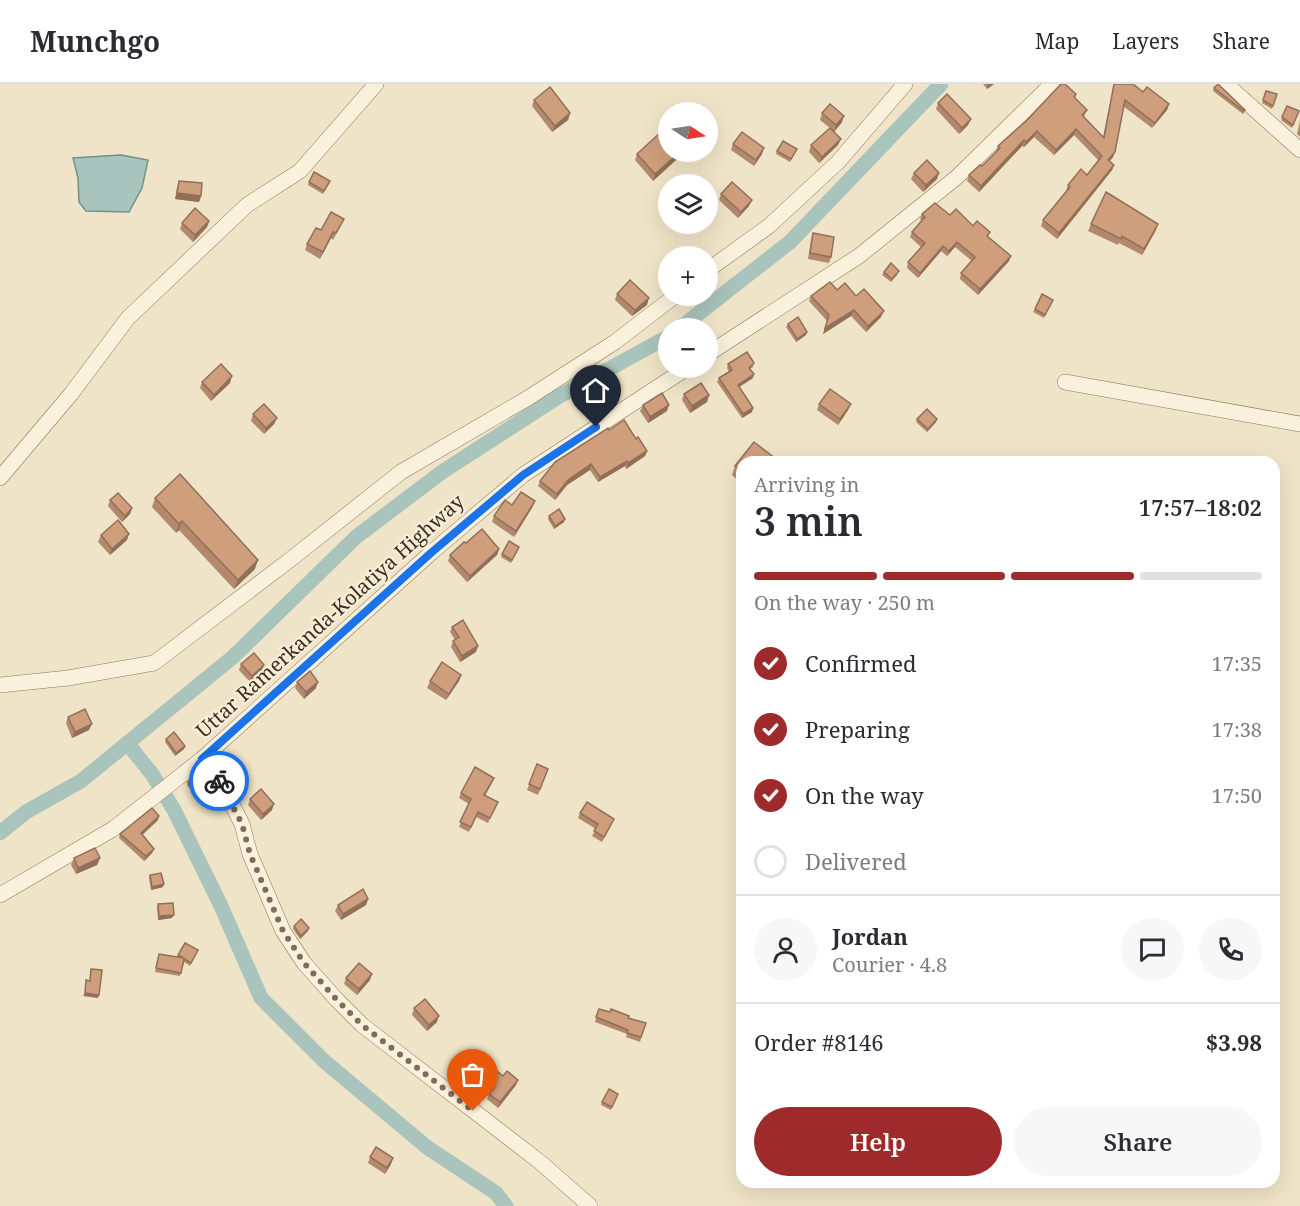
<!DOCTYPE html>
<html lang="en">
<head>
<meta charset="utf-8">
<style>
	:root { --surface:#fff; --page:#f7f7f7; --text:#2b2b33; --muted:#7c7c81; --line:#e1e1e2; --accent:#9e2a2b }
	body { margin:0; font-family:"Noto Serif",serif; background:var(--page); color:var(--text); height:100vh; display:flex; flex-direction:column; font-size:22px; white-space:nowrap }
	* { box-sizing:border-box; margin:0 }
	p { font-size:20px; color:var(--muted) }
	.icon { flex:none; width:33px; height:33px; fill:none; stroke:currentColor; stroke-width:2; stroke-linecap:round; stroke-linejoin:round }
	.map { position:relative; flex:1; overflow:hidden }
	.side { position:absolute; left:736px; top:372px; width:544px; height:732px; display:flex; flex-direction:column; background:var(--surface); border-radius:18px; box-shadow:0 6px 24px #0002 }
	.side>* { flex:none }
	.needle { width:39px; rotate:102deg }
	.fabs { position:absolute; left:658px; top:18px; display:grid; gap:12px }
	.fabs a { display:grid; place-items:center; width:60px; height:60px; border-radius:50%; background:var(--surface); box-shadow:0 6px 24px #0002; font-size:30px }
	.pin { position:absolute; display:grid; place-items:center; width:51px; height:51px; color:#fff; margin:-62px -26px; border-radius:50% 50% 50% 0; rotate:-45deg; box-shadow:0 0 6px #0007 }
	.pin .icon { rotate:45deg }
	.courier { position:absolute; display:grid; place-items:center; width:60px; height:60px; margin:-30px; border:4px solid #1a73e8; border-radius:50%; background:#fff; color:#222; box-shadow:0 2px 8px #0007 }
	.summary em { font-style:normal; font-weight:600 }
	.summary div { display:flex; flex-direction:column-reverse }
	.summary { display:flex; align-items:center; justify-content:space-between; height:102px; padding:0 18px }
	h1 { font-size:39px; font-weight:600; line-height:45px }
	.bar { display:grid; grid-template-columns:repeat(4,1fr); gap:9px 6px; align-content:center; height:72px; padding:0 18px }
	.bar i { height:8px; border-radius:4px; background:var(--line) }
	.bar .selected { background:var(--accent) }
	.bar p { grid-column:span 4 }
	.line { display:flex; align-items:center; gap:15px; padding:0 18px; border-top:2px solid var(--line) }
	.line div { flex:1 }
	.round { display:grid; place-items:center; flex:none; width:63px; height:63px; border-radius:32px; background:var(--page) }
	ol { padding:0 18px; list-style:none }
	li { display:flex; align-items:center; gap:18px; height:66px }
	li p { margin-inline-start:auto }
	li .icon { padding:6px; border-radius:50%; background:var(--accent); color:#fff; stroke-width:4 }
	li:last-child { color:var(--muted) }
	li i { width:33px; height:33px; border:3px solid var(--line); border-radius:50% }
	.primary-button { display:flex; gap:12px; margin-top:auto; padding:12px 18px }
	.primary-button a { flex:1; height:69px; border-radius:36px; background:var(--accent); color:#fff; font-size:24px; font-weight:600; line-height:69px; text-align:center }
	.primary-button a+a { background:var(--page); color:var(--text) }
	header { display:flex; align-items:center; gap:36px; box-sizing:border-box; height:84px; padding:0 30px; background:var(--surface); border-bottom:2px solid var(--line) }
	header strong { font-size:28px }
	nav { display:flex; gap:33px; margin-inline-start:auto; font-size:21px }
	.map>svg:first-child { display:block }
	.water { fill:#a9c4bc; stroke:#6f938a; stroke-width:1.5 }
	.lines { fill:none; stroke-linecap:round; stroke-linejoin:round }
	.canal { stroke:#a9c4bc; stroke-width:15 }
	.minor-casing { stroke:#8d765c; stroke-width:16 }
	.minor { stroke:#faf1dc; stroke-width:15 }
	.wall { fill:#b2896c }
	.shaded-wall { fill:#916f58 }
	.building { fill:#cf9f7d; stroke:#916f58; stroke-width:1.5 }
	.done { stroke:#7c6e5b; stroke-width:6; stroke-dasharray:0 10.8 }
	.route { stroke:#1a73e8; stroke-width:8 }
	.labels { text-anchor:middle; stroke-width:4.5; stroke-linejoin:round; paint-order:stroke }
	.street-label { font-size:20px; fill:#3d2e20; stroke:#f7eed8 }
</style>
</head>
<body>
<header>
<strong>Munchgo</strong>
<nav><a>Map</a><a>Layers</a><a>Share</a></nav>
</header>
<div class="map">
<svg width="1300" height="1122" viewBox="0 0 1300 1122">
	<rect width="100%" height="100%" fill="#f0e4c8"/>
	<!-- water -->
	<path class="water" d="M 121,71 L 148,76 L 142,104 L 129,128 L 86,127 L 79,118 L 78,94 L 73,74 Z"/>
	<g class="lines">
		<!-- canal -->
		<g class="canal">
			<path d="M 680,244 L 790,158 L 941,0"/>
			<path d="M 127,659 L 152,690 L 174,726 L 221,822 L 261,914 L 324,977 L 428,1064 L 496,1109 L 506,1122"/>
			<path d="M 0,749 L 26,728 L 81,697 L 233,573 L 356,453 L 442,388 L 558,313 L 669,252"/>
		</g>
		<!-- minor casing -->
		<g class="minor-casing">
			<g id="minor">
				<path d="M 1226,0 L 1300,66"/>
				<path d="M 708,186 L 769,142 L 838,78 L 905,0"/>
				<path d="M 708,270 L 859,172 L 957,93 L 1052,0"/>
				<path d="M 1065,298 L 1300,340"/>
				<path d="M 0,394 L 71,310 L 128,234 L 247,121 L 300,87 L 376,0"/>
				<path d="M 0,601 L 68,594 L 154,579 L 291,475 L 401,388 L 528,314 L 615,258 L 675,212"/>
				<path d="M 202,675 L 222,701 L 242,740 L 250,770 L 283,847 L 304,879 L 337,916 L 362,941 L 540,1078 L 590,1122"/>
				<path d="M 0,811 L 113,745 L 202,675 L 432,468 L 523,391 L 687,284"/>
			</g>
		</g>
		<!-- minor -->
		<use href="#minor" class="minor"/>
	</g>
	<!-- wall -->
	<g class="wall">
		<path d="M 983,0 L 994,0 L 987,5 Z"/>
		<path d="M 1114,0 L 1133,0 L 1143,8 L 1169,20 L 1167,26 L 1152,44 L 1123,22 L 1113,73 L 1110,77 L 1114,81 L 1112,86 L 1057,155 L 1041,142 L 1043,136 L 1066,107 L 1068,101 L 1087,91 L 1098,76 L 1074,51 L 1054,71 L 1034,53 L 1024,63 L 1022,62 L 979,108 L 967,97 L 969,91 L 982,82 L 996,68 L 998,62 L 1076,10 L 1075,15 L 1087,26 L 1084,33 L 1103,53 Z"/>
		<path d="M 1214,4 L 1244,27 L 1244,29 L 1243,30 L 1213,7 Z"/>
		<path d="M 1266,7 L 1277,10 L 1272,25 L 1262,19 Z"/>
		<path d="M 534,16 L 570,29 L 568,36 L 552,48 L 532,22 Z"/>
		<path d="M 938,19 L 971,35 L 968,41 L 959,50 L 936,25 Z"/>
		<path d="M 1287,22 L 1299,27 L 1292,44 L 1281,36 Z"/>
		<path d="M 822,29 L 842,38 L 834,48 L 838,61 L 819,79 L 809,68 L 811,61 L 830,44 L 820,36 Z"/>
		<path d="M 1300,36 L 1300,53 L 1297,50 Z"/>
		<path d="M 733,60 L 762,70 L 754,82 L 731,66 Z"/>
		<path d="M 797,65 L 790,78 L 776,70 L 777,67 Z"/>
		<path d="M 679,69 L 677,75 L 653,97 L 635,76 L 637,70 Z"/>
		<path d="M 914,89 L 939,89 L 937,95 L 923,108 L 911,95 Z"/>
		<path d="M 179,97 L 201,112 L 199,118 L 175,115 L 177,103 Z"/>
		<path d="M 330,97 L 323,110 L 308,101 L 309,98 Z"/>
		<path d="M 721,110 L 749,122 L 738,134 L 719,116 Z"/>
		<path d="M 922,130 L 950,131 L 973,142 L 1011,172 L 1009,177 L 978,211 L 960,195 L 961,189 L 972,177 L 955,163 L 947,172 L 941,167 L 918,194 L 907,184 L 908,178 L 921,163 L 910,153 L 912,148 L 922,137 L 920,135 Z"/>
		<path d="M 209,137 L 207,143 L 193,158 L 180,145 L 182,139 Z"/>
		<path d="M 1091,140 L 1156,146 L 1142,171 L 1119,159 L 1118,161 L 1088,147 Z"/>
		<path d="M 341,141 L 333,156 L 331,154 L 320,175 L 305,166 L 307,160 L 321,146 Z"/>
		<path d="M 813,149 L 831,173 L 829,179 L 808,175 L 811,156 Z"/>
		<path d="M 884,188 L 898,190 L 891,198 L 882,191 Z"/>
		<path d="M 837,206 L 856,212 L 881,233 L 866,248 L 851,232 L 823,250 L 827,237 L 809,217 L 811,212 Z"/>
		<path d="M 617,210 L 647,221 L 632,232 L 615,216 Z"/>
		<path d="M 1053,216 L 1044,234 L 1033,228 L 1035,225 Z"/>
		<path d="M 788,240 L 806,251 L 796,258 L 786,243 Z"/>
		<path d="M 754,279 L 753,283 L 750,285 L 753,294 L 739,303 L 753,324 L 752,328 L 742,334 L 717,298 L 719,294 L 729,288 L 727,284 L 728,280 Z"/>
		<path d="M 202,298 L 230,299 L 211,317 L 200,304 Z"/>
		<path d="M 684,310 L 709,311 L 707,318 L 690,329 L 682,316 Z"/>
		<path d="M 819,320 L 848,326 L 838,341 L 817,326 Z"/>
		<path d="M 643,321 L 667,327 L 648,339 L 640,327 Z"/>
		<path d="M 253,330 L 277,334 L 274,340 L 264,350 L 251,337 Z"/>
		<path d="M 917,335 L 936,338 L 927,348 L 916,338 Z"/>
		<path d="M 609,346 L 636,355 L 647,367 L 645,372 L 626,385 L 625,382 L 598,398 L 590,386 L 567,401 L 555,416 L 538,402 L 540,397 Z"/>
		<path d="M 742,378 L 742,400 L 732,391 L 735,382 Z"/>
		<path d="M 155,414 L 255,485 L 234,505 L 179,446 L 176,449 L 152,423 Z"/>
		<path d="M 110,416 L 132,424 L 130,430 L 122,438 L 108,422 Z"/>
		<path d="M 512,421 L 533,422 L 514,453 L 492,438 L 494,432 Z"/>
		<path d="M 549,432 L 565,435 L 564,438 L 554,445 L 548,435 Z"/>
		<path d="M 101,451 L 127,456 L 110,471 L 98,458 Z"/>
		<path d="M 466,459 L 499,465 L 497,471 L 467,498 L 448,477 L 450,471 Z"/>
		<path d="M 518,466 L 511,479 L 501,473 L 502,470 Z"/>
		<path d="M 452,543 L 476,568 L 460,578 L 451,563 L 453,557 L 455,556 L 450,548 Z"/>
		<path d="M 241,580 L 262,587 L 250,598 L 239,586 Z"/>
		<path d="M 461,591 L 459,597 L 446,616 L 427,604 L 430,597 Z"/>
		<path d="M 297,598 L 316,604 L 304,615 L 295,604 Z"/>
		<path d="M 68,633 L 89,646 L 72,654 L 66,639 Z"/>
		<path d="M 166,655 L 185,662 L 184,665 L 175,672 L 165,658 Z"/>
		<path d="M 537,680 L 548,685 L 538,711 L 527,706 Z"/>
		<path d="M 188,698 L 213,706 L 212,709 L 201,718 L 187,701 Z"/>
		<path d="M 492,699 L 485,712 L 498,718 L 488,739 L 476,733 L 469,748 L 459,743 L 469,720 L 459,714 L 461,709 Z"/>
		<path d="M 250,715 L 272,726 L 261,736 L 248,721 Z"/>
		<path d="M 580,729 L 612,740 L 602,758 L 592,752 L 596,745 L 578,734 Z"/>
		<path d="M 158,736 L 142,751 L 154,765 L 152,769 L 144,777 L 119,754 L 120,750 Z"/>
		<path d="M 74,774 L 100,774 L 97,781 L 76,790 L 71,781 Z"/>
		<path d="M 150,791 L 163,803 L 151,806 L 149,794 Z"/>
		<path d="M 368,815 L 366,821 L 341,836 L 335,827 L 338,821 Z"/>
		<path d="M 158,820 L 172,834 L 158,836 L 157,823 Z"/>
		<path d="M 294,842 L 308,847 L 300,855 L 293,845 Z"/>
		<path d="M 197,869 L 190,882 L 184,878 L 180,892 L 155,888 L 159,870 L 177,873 L 178,871 Z"/>
		<path d="M 346,894 L 370,896 L 357,911 L 344,900 Z"/>
		<path d="M 414,924 L 437,938 L 427,947 L 412,931 Z"/>
		<path d="M 599,925 L 646,939 L 640,958 L 626,953 L 627,950 L 595,938 Z"/>
		<path d="M 454,988 L 475,991 L 462,1005 L 452,995 Z"/>
		<path d="M 482,994 L 516,1001 L 498,1024 L 487,1015 L 490,1008 L 480,1000 Z"/>
		<path d="M 618,1010 L 611,1026 L 601,1021 L 602,1018 Z"/>
		<path d="M 370,1073 L 391,1080 L 385,1090 L 368,1079 Z"/>
	</g>
	<!-- shaded-wall -->
	<g class="shaded-wall">
		<path d="M 988,0 L 994,0 L 987,5 Z"/>
		<path d="M 1169,20 L 1167,26 L 1152,44 L 1155,39 Z"/>
		<path d="M 570,29 L 568,36 L 552,48 L 555,42 Z"/>
		<path d="M 844,32 L 842,38 L 834,48 L 836,41 Z"/>
		<path d="M 971,35 L 968,41 L 959,50 L 962,44 Z"/>
		<path d="M 1076,45 L 1074,51 L 1054,71 L 1056,66 Z"/>
		<path d="M 1037,47 L 1034,53 L 1024,63 L 1026,58 Z"/>
		<path d="M 841,55 L 838,61 L 819,79 L 822,73 Z"/>
		<path d="M 1024,56 L 1022,62 L 979,108 L 981,102 Z"/>
		<path d="M 764,64 L 762,70 L 754,82 L 756,76 Z"/>
		<path d="M 1115,68 L 1113,73 L 1106,81 L 1108,76 Z"/>
		<path d="M 679,69 L 677,75 L 653,97 L 655,90 Z"/>
		<path d="M 1114,81 L 1112,86 L 1057,155 L 1059,149 Z"/>
		<path d="M 939,89 L 937,95 L 923,108 L 926,101 Z"/>
		<path d="M 177,109 L 201,112 L 199,118 L 175,115 Z"/>
		<path d="M 752,116 L 749,122 L 738,134 L 741,128 Z"/>
		<path d="M 209,137 L 207,143 L 193,158 L 195,151 Z"/>
		<path d="M 1158,140 L 1156,146 L 1142,171 L 1144,165 Z"/>
		<path d="M 333,148 L 331,154 L 320,175 L 323,168 Z"/>
		<path d="M 957,158 L 955,163 L 947,172 L 949,167 Z"/>
		<path d="M 943,162 L 941,167 L 918,194 L 920,189 Z"/>
		<path d="M 1011,172 L 1009,177 L 978,211 L 980,205 Z"/>
		<path d="M 649,214 L 647,221 L 632,232 L 635,226 Z"/>
		<path d="M 854,226 L 851,232 L 823,250 L 825,244 Z"/>
		<path d="M 884,227 L 881,233 L 866,248 L 868,242 Z"/>
		<path d="M 807,248 L 806,251 L 796,258 L 797,255 Z"/>
		<path d="M 754,290 L 753,294 L 736,305 L 738,301 Z"/>
		<path d="M 232,292 L 230,299 L 211,317 L 214,311 Z"/>
		<path d="M 709,311 L 707,318 L 690,329 L 692,322 Z"/>
		<path d="M 851,320 L 848,326 L 838,341 L 840,335 Z"/>
		<path d="M 669,321 L 667,327 L 648,339 L 650,333 Z"/>
		<path d="M 753,324 L 752,328 L 742,334 L 743,330 Z"/>
		<path d="M 277,334 L 274,340 L 264,350 L 266,344 Z"/>
		<path d="M 937,335 L 936,338 L 927,348 L 928,345 Z"/>
		<path d="M 647,367 L 645,372 L 626,385 L 628,379 Z"/>
		<path d="M 627,377 L 625,382 L 598,398 L 600,393 Z"/>
		<path d="M 591,380 L 590,386 L 567,401 L 555,416 L 557,410 L 568,396 Z"/>
		<path d="M 535,417 L 533,422 L 514,453 L 516,447 Z"/>
		<path d="M 132,424 L 130,430 L 122,438 L 125,432 Z"/>
		<path d="M 565,435 L 564,438 L 554,445 L 555,442 Z"/>
		<path d="M 182,437 L 179,446 L 176,449 L 179,440 Z"/>
		<path d="M 129,450 L 127,456 L 110,471 L 112,465 Z"/>
		<path d="M 499,465 L 497,471 L 467,498 L 470,492 Z"/>
		<path d="M 258,476 L 255,485 L 234,505 L 238,496 Z"/>
		<path d="M 478,562 L 476,568 L 460,578 L 462,572 Z"/>
		<path d="M 264,581 L 262,587 L 250,598 L 252,592 Z"/>
		<path d="M 461,591 L 459,597 L 446,616 L 449,610 Z"/>
		<path d="M 318,598 L 316,604 L 304,615 L 306,608 Z"/>
		<path d="M 92,640 L 89,646 L 72,654 L 75,648 Z"/>
		<path d="M 185,662 L 184,665 L 175,672 L 176,669 Z"/>
		<path d="M 213,706 L 212,709 L 201,718 L 202,715 Z"/>
		<path d="M 274,720 L 272,726 L 261,736 L 263,730 Z"/>
		<path d="M 159,732 L 158,736 L 139,754 L 141,749 Z"/>
		<path d="M 154,765 L 152,769 L 144,777 L 146,772 Z"/>
		<path d="M 100,774 L 97,781 L 76,790 L 78,784 Z"/>
		<path d="M 164,800 L 163,803 L 151,806 L 152,803 Z"/>
		<path d="M 368,815 L 366,821 L 341,836 L 343,830 Z"/>
		<path d="M 174,831 L 172,834 L 158,836 L 159,832 Z"/>
		<path d="M 309,844 L 308,847 L 300,855 L 301,852 Z"/>
		<path d="M 372,890 L 370,896 L 357,911 L 359,905 Z"/>
		<path d="M 85,909 L 99,911 L 98,914 L 83,912 Z"/>
		<path d="M 439,932 L 437,938 L 427,947 L 429,941 Z"/>
		<path d="M 477,985 L 475,991 L 462,1005 L 464,998 Z"/>
		<path d="M 518,996 L 516,1001 L 498,1024 L 500,1018 Z"/>
		<path d="M 393,1074 L 391,1080 L 385,1090 L 387,1084 Z"/>
	</g>
	<!-- building -->
	<g class="building">
		<path d="M 1061,0 L 1065,0 L 1076,10 L 1074,13 L 1087,26 L 1082,31 L 1104,54 L 1114,0 L 1133,0 L 1143,8 L 1147,3 L 1169,20 L 1155,39 L 1125,16 L 1115,68 L 1108,76 L 1114,81 L 1059,149 L 1043,136 L 1070,103 L 1068,101 L 1081,85 L 1087,91 L 1102,72 L 1076,45 L 1056,66 L 1037,47 L 1026,58 L 1024,56 L 981,102 L 969,91 L 980,81 L 982,82 L 1000,64 L 998,62 L 1027,36 Z"/>
		<path d="M 1218,0 L 1245,26 L 1244,27 L 1214,4 Z"/>
		<path d="M 550,3 L 570,29 L 555,42 L 534,16 Z"/>
		<path d="M 1266,7 L 1277,10 L 1273,22 L 1263,16 Z"/>
		<path d="M 947,10 L 971,35 L 962,44 L 938,19 Z"/>
		<path d="M 830,20 L 844,32 L 836,41 L 822,29 Z"/>
		<path d="M 1287,22 L 1299,27 L 1293,41 L 1282,33 Z"/>
		<path d="M 830,44 L 841,55 L 822,73 L 811,61 Z"/>
		<path d="M 661,48 L 669,57 L 669,68 L 678,68 L 679,69 L 655,90 L 637,70 Z"/>
		<path d="M 742,48 L 764,64 L 756,76 L 733,60 Z"/>
		<path d="M 783,57 L 797,65 L 791,75 L 777,67 Z"/>
		<path d="M 927,76 L 939,89 L 926,101 L 914,89 Z"/>
		<path d="M 314,88 L 330,97 L 324,107 L 309,98 Z"/>
		<path d="M 179,97 L 202,99 L 201,112 L 177,109 Z"/>
		<path d="M 732,98 L 752,116 L 741,128 L 721,110 Z"/>
		<path d="M 1106,108 L 1158,140 L 1144,165 L 1122,152 L 1121,155 L 1091,140 Z"/>
		<path d="M 935,119 L 950,131 L 956,125 L 973,142 L 977,137 L 990,148 L 987,152 L 1011,172 L 980,205 L 961,189 L 975,173 L 957,158 L 949,167 L 943,162 L 920,189 L 908,178 L 925,159 L 912,148 L 925,133 L 922,130 Z"/>
		<path d="M 195,124 L 209,137 L 195,151 L 182,139 Z"/>
		<path d="M 331,128 L 344,135 L 336,149 L 333,148 L 323,168 L 307,160 L 316,144 L 321,146 Z"/>
		<path d="M 813,149 L 834,153 L 831,173 L 810,169 Z"/>
		<path d="M 891,179 L 899,187 L 892,195 L 884,188 Z"/>
		<path d="M 630,196 L 649,214 L 635,226 L 617,210 Z"/>
		<path d="M 830,198 L 837,206 L 845,199 L 856,212 L 864,205 L 884,227 L 868,242 L 854,226 L 825,244 L 829,231 L 811,212 Z"/>
		<path d="M 1042,210 L 1053,216 L 1045,231 L 1035,225 Z"/>
		<path d="M 798,233 L 807,248 L 797,255 L 788,240 Z"/>
		<path d="M 747,268 L 754,279 L 749,284 L 754,290 L 738,301 L 753,324 L 743,330 L 719,294 L 732,286 L 728,280 Z"/>
		<path d="M 221,280 L 232,292 L 214,311 L 202,298 Z"/>
		<path d="M 701,299 L 709,311 L 692,322 L 684,310 Z"/>
		<path d="M 830,305 L 851,320 L 840,335 L 819,320 Z"/>
		<path d="M 662,309 L 669,321 L 650,333 L 643,321 Z"/>
		<path d="M 264,320 L 277,334 L 266,344 L 253,330 Z"/>
		<path d="M 927,325 L 937,335 L 928,345 L 917,335 Z"/>
		<path d="M 624,336 L 636,355 L 638,353 L 647,367 L 628,379 L 627,377 L 600,393 L 591,380 L 568,396 L 557,410 L 540,397 L 555,378 L 608,344 L 609,346 Z"/>
		<path d="M 754,358 L 780,378 L 742,378 L 742,388 L 735,382 Z"/>
		<path d="M 180,390 L 258,476 L 238,496 L 182,437 L 179,440 L 155,414 Z"/>
		<path d="M 521,408 L 535,417 L 516,447 L 494,432 L 505,416 L 512,421 Z"/>
		<path d="M 118,409 L 132,424 L 125,432 L 110,416 Z"/>
		<path d="M 559,425 L 565,435 L 555,442 L 549,432 Z"/>
		<path d="M 118,436 L 129,450 L 112,465 L 101,451 Z"/>
		<path d="M 482,445 L 499,465 L 470,492 L 450,471 L 464,458 L 466,459 Z"/>
		<path d="M 509,457 L 519,463 L 512,476 L 502,470 Z"/>
		<path d="M 463,536 L 478,562 L 462,572 L 453,557 L 459,553 L 452,543 Z"/>
		<path d="M 254,569 L 264,581 L 252,592 L 241,580 Z"/>
		<path d="M 442,578 L 461,591 L 449,610 L 430,597 Z"/>
		<path d="M 310,587 L 318,598 L 306,608 L 297,598 Z"/>
		<path d="M 85,625 L 92,640 L 75,648 L 68,633 Z"/>
		<path d="M 174,648 L 185,662 L 176,669 L 166,655 Z"/>
		<path d="M 537,680 L 548,685 L 540,705 L 529,700 Z"/>
		<path d="M 475,683 L 494,694 L 484,711 L 498,718 L 490,734 L 478,728 L 471,743 L 460,738 L 471,715 L 461,709 Z"/>
		<path d="M 198,689 L 213,706 L 202,715 L 188,698 Z"/>
		<path d="M 261,705 L 274,720 L 263,730 L 250,715 Z"/>
		<path d="M 587,718 L 614,735 L 604,753 L 594,747 L 598,740 L 580,729 Z"/>
		<path d="M 152,724 L 159,732 L 141,749 L 154,765 L 146,772 L 120,750 Z"/>
		<path d="M 95,764 L 100,774 L 78,784 L 74,774 Z"/>
		<path d="M 161,789 L 164,800 L 152,803 L 150,791 Z"/>
		<path d="M 363,805 L 368,815 L 343,830 L 338,821 Z"/>
		<path d="M 173,819 L 174,831 L 159,832 L 158,820 Z"/>
		<path d="M 301,835 L 309,844 L 301,852 L 294,842 Z"/>
		<path d="M 185,859 L 198,866 L 191,879 L 184,875 L 181,889 L 156,884 L 159,870 L 184,874 L 178,871 Z"/>
		<path d="M 359,879 L 372,890 L 359,905 L 346,894 Z"/>
		<path d="M 91,885 L 102,886 L 99,911 L 85,909 L 86,896 L 90,897 Z"/>
		<path d="M 425,915 L 439,932 L 429,941 L 414,924 Z"/>
		<path d="M 599,925 L 610,928 L 611,925 L 629,932 L 628,934 L 646,939 L 641,953 L 627,949 L 628,946 L 596,933 Z"/>
		<path d="M 467,975 L 477,985 L 464,998 L 454,988 Z"/>
		<path d="M 491,982 L 503,992 L 507,987 L 518,996 L 500,1018 L 489,1010 L 494,1004 L 482,994 Z"/>
		<path d="M 609,1005 L 618,1010 L 612,1023 L 602,1018 Z"/>
		<path d="M 376,1063 L 393,1074 L 387,1084 L 370,1073 Z"/>
	</g>
	<g class="lines">
		<!-- done -->
		<path class="done" d="M 219,697 L 242,740 L 250,770 L 283,847 L 304,879 L 337,916 L 362,941 L 473,1027"/>
		<!-- route -->
		<path class="route" d="M 219,697 L 202,675 L 432,468 L 523,391 L 596,343"/>
	</g>
	<g class="labels">
		<!-- street labels -->
		<g class="street-label">
			<text transform="translate(330 532) rotate(-42)" y="7">Uttar Ramerkanda-Kolatiya Highway</text>
		</g>
	</g>
</svg>
<div class="fabs">
<a><svg class="needle" viewBox="-14 -14 28 28"><path d="M0-13l5 13h-10z" fill="#e53935"/><path d="M0 13l5-13h-10z" fill="#7c7c81"/></svg></a>
<a><svg class="icon" aria-label="layers" viewBox="0 0 24 24"><path d="M12 4l9 5-9 5-9-5zM3 14l9 5 9-5"/></svg></a>
<a>+</a>
<a>−</a>
</div>
<div class="pin" style="left:473px;top:1027px;background:#ea580c"><svg class="icon" aria-label="bag" viewBox="0 0 24 24"><path d="M5 8h14l-1 12H6zM9 8a3 3 0 0 1 6 0"/></svg></div>
<div class="pin" style="left:596px;top:343px;background:#1f2937"><svg class="icon" aria-label="home" viewBox="0 0 24 24"><path d="M3 11l9-7 9 7M6 9v11h12V9"/></svg></div>
<div class="courier" style="left:219px;top:697px"><svg class="icon" aria-label="bike" viewBox="0 0 24 24"><circle cx="6" cy="16" r="4"/><circle cx="18" cy="16" r="4"/><path d="M6 16l4-8h5l3 8M10 8l3 8H6M13 5h3"/></svg></div>
<section class="side">
<div class="summary"><div><h1>3 min</h1><p>Arriving in</p></div><em>17:57–18:02</em></div>
<div class="bar"><i class="selected"></i><i class="selected"></i><i class="selected"></i><i></i><p>On the way · 250 m</p></div>
<ol>
<li><svg class="icon" aria-label="check" viewBox="0 0 24 24"><path d="M5 12l5 5 9-10"/></svg>Confirmed<p>17:35</p></li>
<li><svg class="icon" aria-label="check" viewBox="0 0 24 24"><path d="M5 12l5 5 9-10"/></svg>Preparing<p>17:38</p></li>
<li><svg class="icon" aria-label="check" viewBox="0 0 24 24"><path d="M5 12l5 5 9-10"/></svg>On the way<p>17:50</p></li>
<li><i></i>Delivered</li>
</ol>
<div class="line" style="height:108px"><a class="round"><svg class="icon" aria-label="person" viewBox="0 0 24 24"><circle cx="12" cy="8" r="4"/><path d="M4 21q1-7 8-7t8 7"/></svg></a><div><b>Jordan</b><p>Courier · 4.8</p></div><a class="round"><svg class="icon" aria-label="chat" viewBox="0 0 24 24"><path d="M4 5h16v11H9l-5 4z"/></svg></a><a class="round"><svg class="icon" aria-label="phone" viewBox="0 0 24 24"><path d="M5 4h4l2 5-3 2q2 4 5 5l2-3 5 2v4C11 20 4 13 5 4z"/></svg></a></div>
<div class="line" style="height:78px"><div>Order #8146</div><b>$3.98</b></div>
<div class="primary-button"><a>Help</a><a>Share</a></div>
</section>
</div>
</body>
</html>
